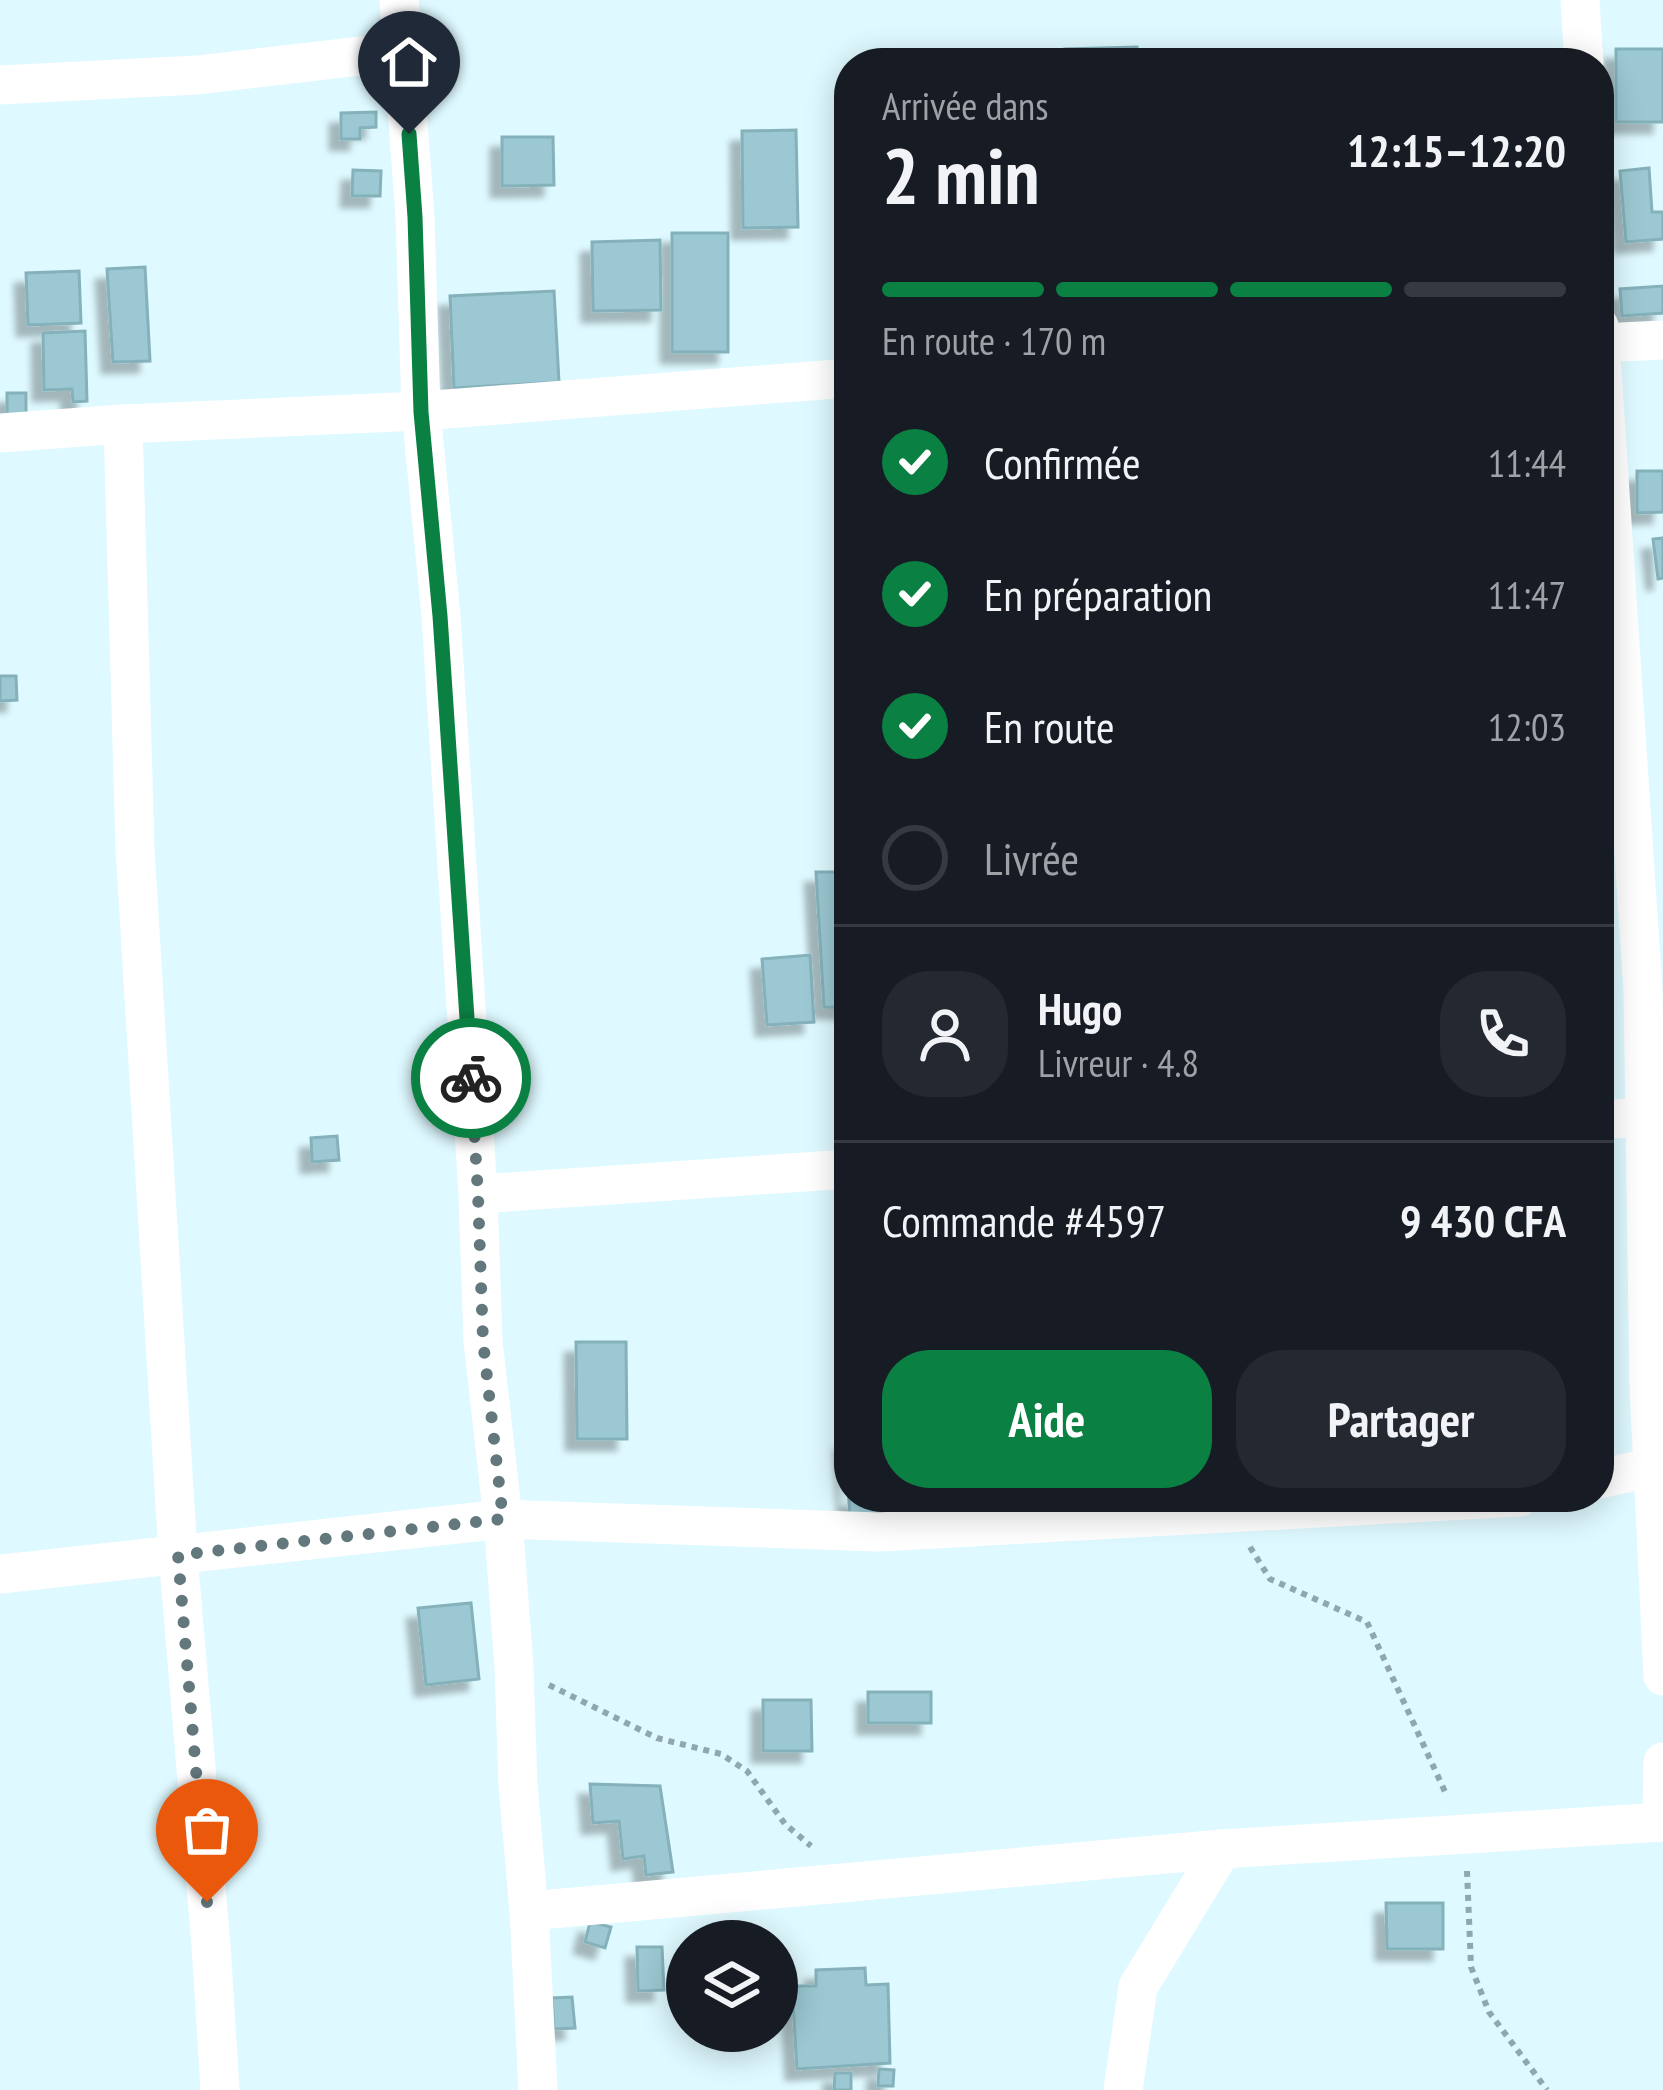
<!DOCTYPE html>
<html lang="fr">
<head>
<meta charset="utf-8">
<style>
	:root { --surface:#171b24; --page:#242831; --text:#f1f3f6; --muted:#9ea1a6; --line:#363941; --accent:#0b8043 }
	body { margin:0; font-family:"PT Sans Narrow",sans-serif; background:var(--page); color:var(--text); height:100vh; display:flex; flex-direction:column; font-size:45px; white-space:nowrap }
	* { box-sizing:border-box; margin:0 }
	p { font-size:39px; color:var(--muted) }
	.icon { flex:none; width:66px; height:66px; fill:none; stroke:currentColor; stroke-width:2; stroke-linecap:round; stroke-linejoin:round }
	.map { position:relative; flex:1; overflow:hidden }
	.panel { position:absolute; left:834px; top:48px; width:780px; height:1464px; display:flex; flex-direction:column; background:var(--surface); border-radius:48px; box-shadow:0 6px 30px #0003 }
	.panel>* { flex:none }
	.buttons { position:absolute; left:666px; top:1920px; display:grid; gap:24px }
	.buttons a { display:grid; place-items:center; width:132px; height:132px; border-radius:50%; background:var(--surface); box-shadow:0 6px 30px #0003; font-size:60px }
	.pin { position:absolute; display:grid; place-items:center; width:102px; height:102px; color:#fff; margin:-123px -51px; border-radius:50% 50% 50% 0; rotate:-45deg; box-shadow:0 0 12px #0007 }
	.pin .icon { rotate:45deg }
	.courier { position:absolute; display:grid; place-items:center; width:120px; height:120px; margin:-60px; border:9px solid #0b8043; border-radius:50%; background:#fff; color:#222; box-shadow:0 3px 15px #0007 }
	.summary em { font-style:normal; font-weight:700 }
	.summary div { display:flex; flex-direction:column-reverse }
	.summary { display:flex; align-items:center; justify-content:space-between; height:204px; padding:0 48px }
	h1 { font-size:78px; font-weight:700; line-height:90px }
	.bar { display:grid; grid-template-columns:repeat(4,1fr); gap:18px 12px; align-content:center; height:144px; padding:0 48px }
	.bar i { height:15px; border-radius:9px; background:var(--line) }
	.bar .on { background:var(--accent) }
	.bar p { grid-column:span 4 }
	.line { display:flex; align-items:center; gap:30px; padding:0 48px; border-top:3px solid var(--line) }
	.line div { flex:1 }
	.round { display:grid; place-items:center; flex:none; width:126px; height:126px; border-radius:48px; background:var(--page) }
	ol { padding:0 48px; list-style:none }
	li { display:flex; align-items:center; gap:36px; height:132px }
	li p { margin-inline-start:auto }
	li .icon { padding:12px; border-radius:50%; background:var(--accent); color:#fff; stroke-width:4 }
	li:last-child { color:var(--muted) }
	li i { width:66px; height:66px; border:6px solid var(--line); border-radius:50% }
	.primary-button { display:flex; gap:24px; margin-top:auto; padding:24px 48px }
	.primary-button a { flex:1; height:138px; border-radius:48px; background:var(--accent); color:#fff; font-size:48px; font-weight:700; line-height:138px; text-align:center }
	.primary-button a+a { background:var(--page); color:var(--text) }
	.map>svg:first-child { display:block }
	.building { fill:#9bc8d2; stroke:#84b1ba; stroke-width:3; filter:url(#shadow) }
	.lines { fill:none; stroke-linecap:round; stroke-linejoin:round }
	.path { stroke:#90a7ad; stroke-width:6; stroke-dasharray:6 6; stroke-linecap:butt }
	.street { stroke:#fff; stroke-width:39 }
	.done { stroke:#63787d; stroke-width:12; stroke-dasharray:0 21.6 }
	.route { stroke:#0b8043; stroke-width:15 }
</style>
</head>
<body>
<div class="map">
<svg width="1663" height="2090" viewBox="0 0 1663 2090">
	<defs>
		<filter id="shadow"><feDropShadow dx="-11" dy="11" stdDeviation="3" flood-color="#0004"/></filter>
	</defs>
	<rect width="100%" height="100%" fill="#def9ff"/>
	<!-- building -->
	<g class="building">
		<path d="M 1137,47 L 1137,63 L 1066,63 L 1065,49 Z"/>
		<rect x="1616" y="49" width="47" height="73"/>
		<path d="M 376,112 L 376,127 L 360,128 L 360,139 L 341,139 L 341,113 Z"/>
		<path d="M 796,130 L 798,227 L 743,228 L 742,131 Z"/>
		<path d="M 502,137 L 553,137 L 554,185 L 502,186 Z"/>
		<path d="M 1649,168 L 1652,212 L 1663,212 L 1663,239 L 1626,242 L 1620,171 Z"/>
		<path d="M 353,170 L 381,171 L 380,196 L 352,196 Z"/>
		<rect x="672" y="233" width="56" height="119"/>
		<path d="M 660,240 L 661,310 L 593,311 L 592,242 Z"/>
		<path d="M 145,267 L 150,361 L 113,362 L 107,269 Z"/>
		<path d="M 79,271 L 81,323 L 28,325 L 26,273 Z"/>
		<path d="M 1663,286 L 1663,313 L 1622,316 L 1620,289 Z"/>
		<path d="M 554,291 L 559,382 L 454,388 L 450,296 Z"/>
		<path d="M 85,331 L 87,401 L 73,402 L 72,389 L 44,390 L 43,333 Z"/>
		<rect x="7" y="393" width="19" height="24"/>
		<path d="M 1637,471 L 1663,471 L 1663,512 L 1637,513 Z"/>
		<path d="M 1663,538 L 1663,578 L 1658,579 L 1653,539 Z"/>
		<path d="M 0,676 L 16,676 L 17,700 L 0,701 Z"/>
		<path d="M 816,872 L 849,872 L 849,1008 L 824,1007 Z"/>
		<path d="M 810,955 L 814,1022 L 767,1025 L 762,959 Z"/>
		<path d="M 337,1136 L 339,1160 L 312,1162 L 311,1138 Z"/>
		<path d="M 576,1342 L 626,1342 L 627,1439 L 577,1439 Z"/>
		<path d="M 845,1440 L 849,1440 L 849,1497 L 909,1497 L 881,1499 L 882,1515 L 850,1517 Z"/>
		<path d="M 919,1497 L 952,1497 L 952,1510 L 920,1512 Z"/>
		<path d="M 471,1603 L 479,1679 L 426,1685 L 418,1608 Z"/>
		<rect x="868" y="1692" width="63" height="31"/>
		<path d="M 763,1700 L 811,1700 L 812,1751 L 763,1751 Z"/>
		<path d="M 590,1784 L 660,1786 L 673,1872 L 646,1875 L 644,1856 L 623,1859 L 619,1821 L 593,1823 Z"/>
		<path d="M 1386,1903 L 1443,1903 L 1443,1949 L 1387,1949 Z"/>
		<path d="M 590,1922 L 611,1927 L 605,1948 L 585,1942 Z"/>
		<path d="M 637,1947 L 662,1947 L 664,1990 L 638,1991 Z"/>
		<path d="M 865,1968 L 866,1985 L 888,1984 L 890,2063 L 797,2069 L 792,1986 L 816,1986 L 816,1970 Z"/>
		<path d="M 572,1997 L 575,2028 L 554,2029 L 552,1998 Z"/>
		<path d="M 879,2069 L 894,2070 L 893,2086 L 878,2086 Z"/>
		<path d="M 835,2073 L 851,2073 L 851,2090 L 834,2090 Z"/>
	</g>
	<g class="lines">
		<!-- path -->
		<g class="path">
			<path d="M 1250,1547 L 1270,1579 L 1367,1622 L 1447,1796"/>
			<path d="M 549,1685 L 657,1738 L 721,1754 L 747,1771 L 785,1824 L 811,1846"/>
			<path d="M 1467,1871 L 1471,1967 L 1489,2012 L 1547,2090"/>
		</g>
		<!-- street -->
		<g class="street">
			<path d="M 399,0 L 415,217 L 421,411 L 441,616 L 478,1194 L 483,1341 L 503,1519 L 514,1667 L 518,1785 L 529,1911 L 538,2090"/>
			<path d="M 1580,0 L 1584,63"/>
			<path d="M 0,85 L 197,75 L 403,51"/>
			<path d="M 1599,326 L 1643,990 L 1649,1387 L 1663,1676"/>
			<path d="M 1600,343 L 1663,340"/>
			<path d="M 123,424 L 135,849 L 178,1555 L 211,1945 L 220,2090"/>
			<path d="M 0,433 L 123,424 L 421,411 L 849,378"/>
			<path d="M 1599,1120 L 1644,1117"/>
			<path d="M 478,1194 L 849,1169"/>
			<path d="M 1599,1479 L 1653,1467"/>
			<path d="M 0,1574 L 503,1519 L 879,1532 L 1520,1497"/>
			<path d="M 1662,1822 L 1663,1762"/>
			<path d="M 529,1911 L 1222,1849 L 1663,1822"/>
			<path d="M 1123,2090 L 1138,1987 L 1222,1849"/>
		</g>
	</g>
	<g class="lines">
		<!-- done -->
		<path class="done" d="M 207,1902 L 178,1555 L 503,1519 L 483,1341 L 478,1194 L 471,1078"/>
		<!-- route -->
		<path class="route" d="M 409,134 L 415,217 L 421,412 L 440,616 L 471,1078"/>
	</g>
</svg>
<div class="buttons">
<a><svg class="icon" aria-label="layers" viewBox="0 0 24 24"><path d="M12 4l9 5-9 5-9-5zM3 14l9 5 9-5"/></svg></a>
</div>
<div class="pin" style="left:207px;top:1902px;background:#ea580c"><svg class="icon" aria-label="bag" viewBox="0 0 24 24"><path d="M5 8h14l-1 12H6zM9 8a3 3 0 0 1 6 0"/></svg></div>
<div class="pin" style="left:409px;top:134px;background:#1f2937"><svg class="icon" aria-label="home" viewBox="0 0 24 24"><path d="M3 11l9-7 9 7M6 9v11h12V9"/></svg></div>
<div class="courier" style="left:471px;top:1078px"><svg class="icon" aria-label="bike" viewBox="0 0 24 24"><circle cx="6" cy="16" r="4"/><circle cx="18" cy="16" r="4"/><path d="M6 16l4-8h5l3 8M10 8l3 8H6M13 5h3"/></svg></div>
<section class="panel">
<div class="summary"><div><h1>2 min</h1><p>Arrivée dans</p></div><em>12:15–12:20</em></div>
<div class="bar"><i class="on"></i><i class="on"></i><i class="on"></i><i></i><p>En route · 170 m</p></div>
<ol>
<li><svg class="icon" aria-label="check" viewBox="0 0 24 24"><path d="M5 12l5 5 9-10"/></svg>Confirmée<p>11:44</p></li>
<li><svg class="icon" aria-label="check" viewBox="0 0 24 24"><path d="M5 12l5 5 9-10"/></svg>En préparation<p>11:47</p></li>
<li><svg class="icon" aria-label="check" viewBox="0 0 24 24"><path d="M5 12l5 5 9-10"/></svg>En route<p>12:03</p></li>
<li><i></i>Livrée</li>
</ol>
<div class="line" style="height:216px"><a class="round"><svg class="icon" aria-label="person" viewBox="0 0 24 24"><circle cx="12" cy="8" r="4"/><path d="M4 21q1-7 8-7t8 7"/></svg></a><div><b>Hugo</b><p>Livreur · 4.8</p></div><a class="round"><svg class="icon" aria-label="phone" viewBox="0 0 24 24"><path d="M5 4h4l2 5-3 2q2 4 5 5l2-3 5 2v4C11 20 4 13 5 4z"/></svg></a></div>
<div class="line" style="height:156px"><div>Commande #4597</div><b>9 430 CFA</b></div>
<div class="primary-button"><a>Aide</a><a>Partager</a></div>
</section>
</div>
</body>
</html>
